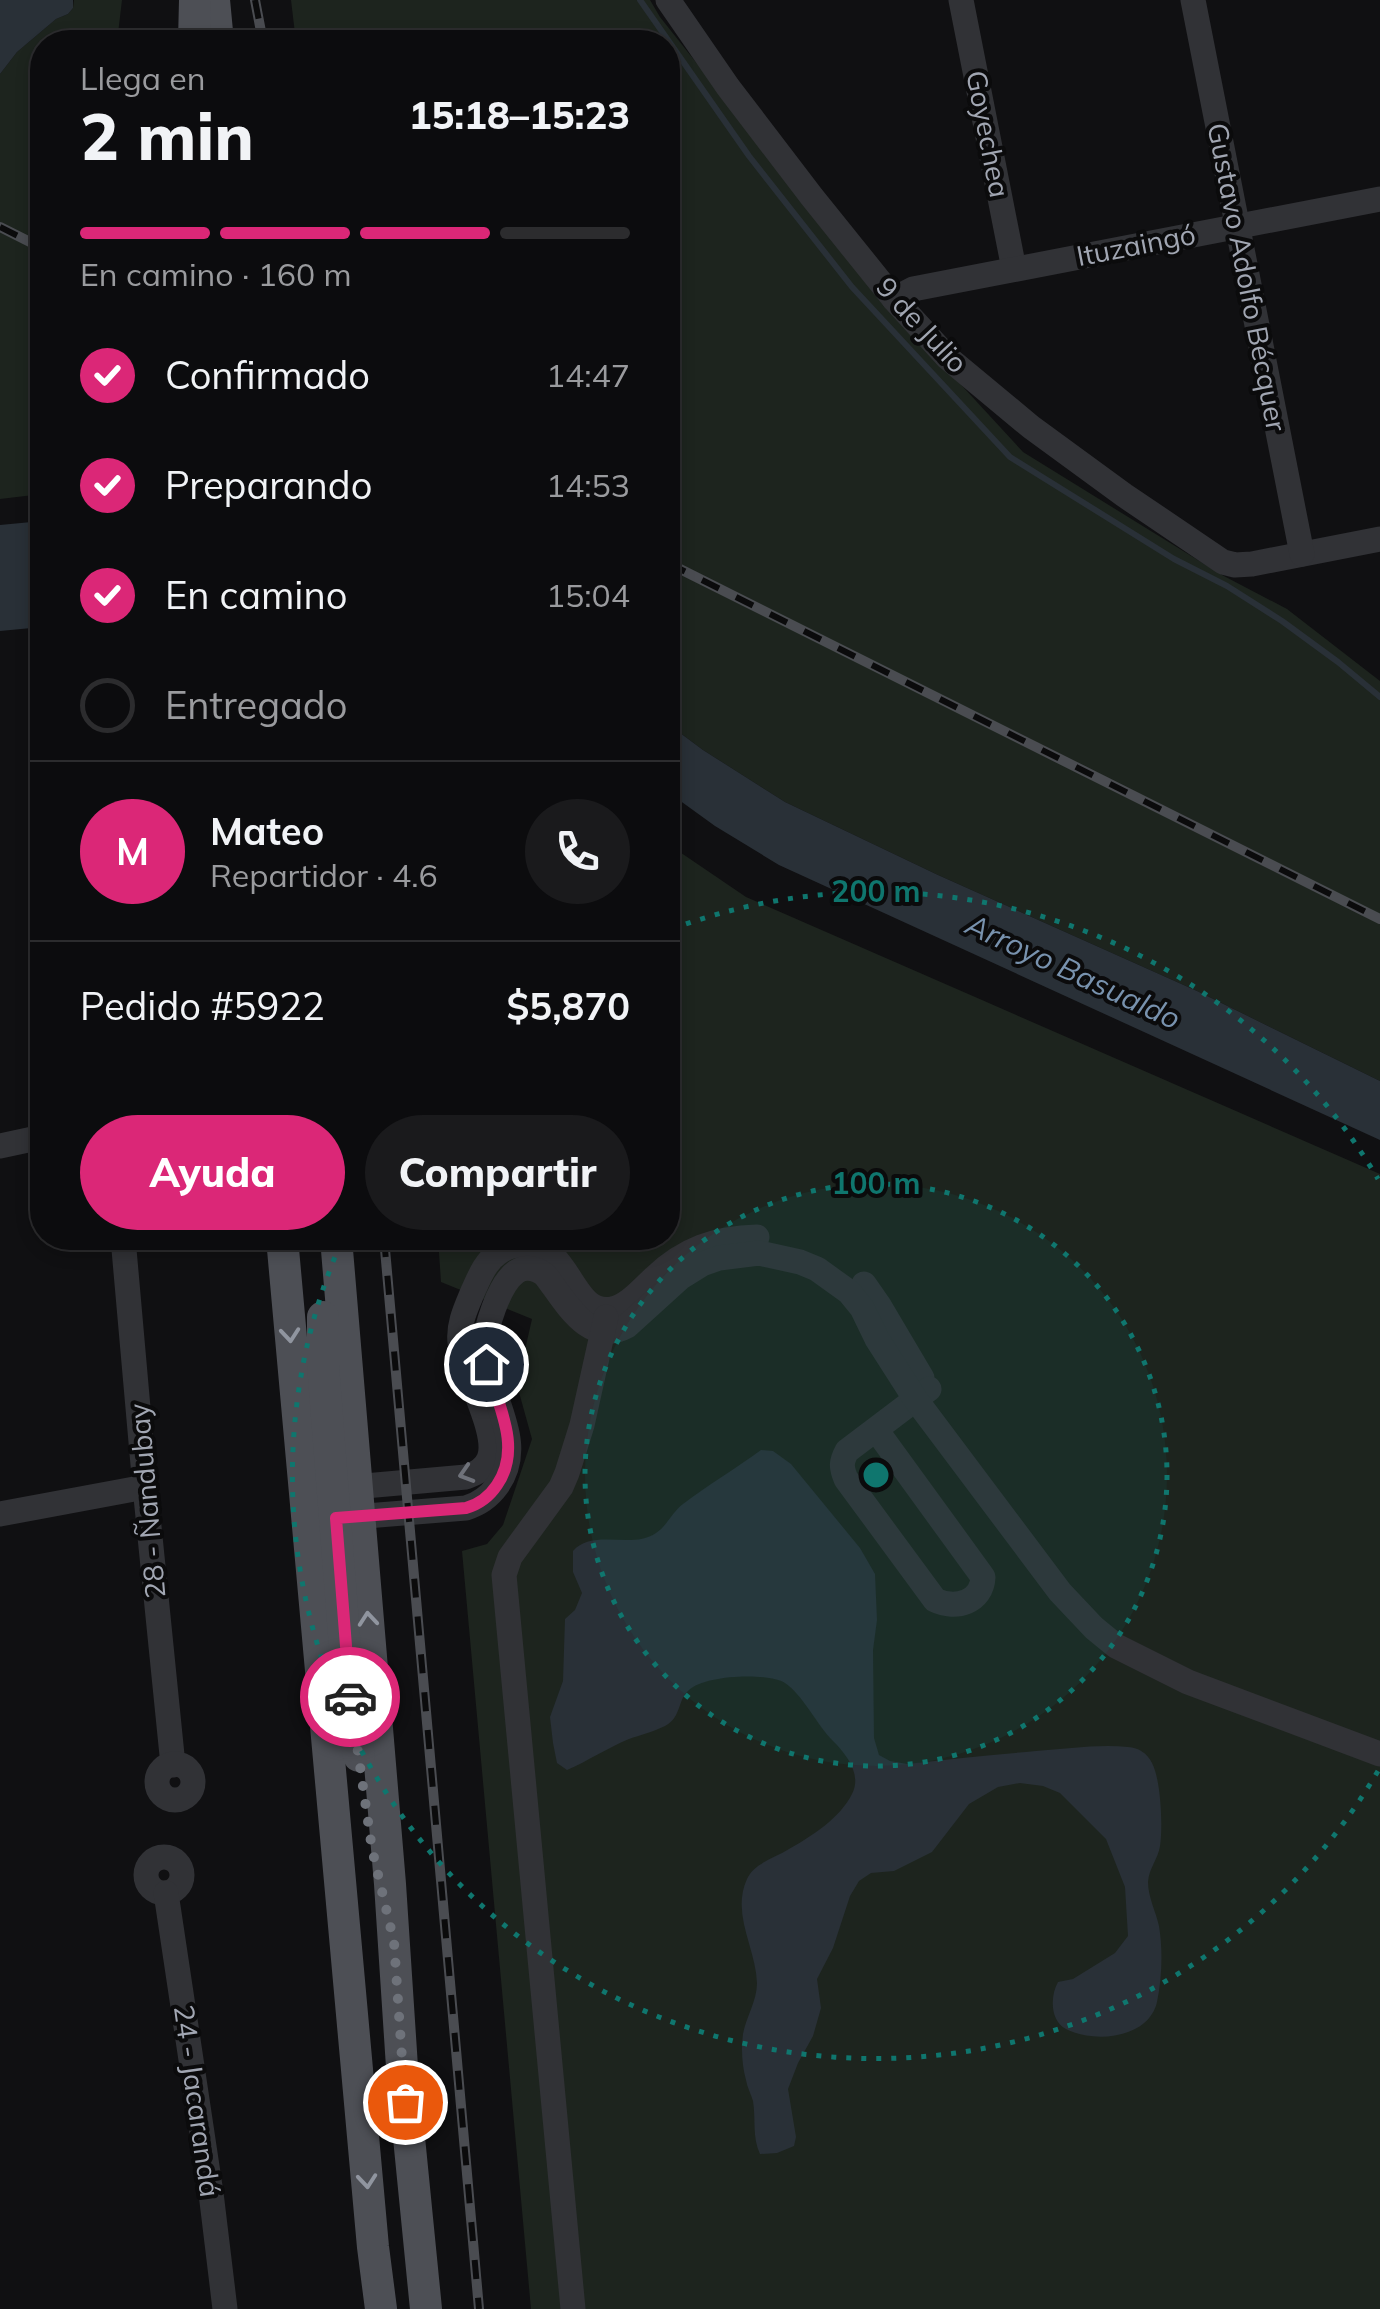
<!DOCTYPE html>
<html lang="es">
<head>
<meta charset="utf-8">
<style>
	:root { --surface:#0c0c0e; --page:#1a1a1c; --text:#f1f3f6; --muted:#9a9b9e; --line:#2c2c2e; --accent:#db2777 }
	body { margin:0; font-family:Mulish,sans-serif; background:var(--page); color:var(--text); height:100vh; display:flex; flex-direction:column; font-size:38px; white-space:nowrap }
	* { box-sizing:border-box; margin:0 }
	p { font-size:32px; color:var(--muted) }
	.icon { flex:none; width:55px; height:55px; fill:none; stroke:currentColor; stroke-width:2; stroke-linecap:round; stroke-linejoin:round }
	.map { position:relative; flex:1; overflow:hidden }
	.side { position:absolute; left:30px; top:30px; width:650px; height:1220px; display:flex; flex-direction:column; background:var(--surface); border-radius:40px; box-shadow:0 5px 15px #0003,0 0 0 2px var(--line) }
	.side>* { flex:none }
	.pin { position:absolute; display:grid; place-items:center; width:85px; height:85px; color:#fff; margin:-42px; border:5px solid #fff; border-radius:50%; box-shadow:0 2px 10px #0007 }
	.courier { position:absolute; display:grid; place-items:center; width:100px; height:100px; margin:-50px; border:8px solid #db2777; border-radius:50%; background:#fff; color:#222; box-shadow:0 2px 12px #0007 }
	.head em { font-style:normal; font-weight:800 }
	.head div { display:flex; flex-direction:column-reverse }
	.head { display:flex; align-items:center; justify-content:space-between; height:170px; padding:0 50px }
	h1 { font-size:65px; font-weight:800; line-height:75px }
	.bar { display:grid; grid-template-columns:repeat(4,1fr); gap:15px 10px; align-content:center; height:120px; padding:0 50px }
	.bar i { height:12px; border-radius:8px; background:var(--line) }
	.bar .on { background:var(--accent) }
	.bar p { grid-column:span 4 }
	.line { display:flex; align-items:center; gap:25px; padding:0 50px; border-top:2px solid var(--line) }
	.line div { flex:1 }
	.round { display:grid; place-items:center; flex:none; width:105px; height:105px; border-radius:52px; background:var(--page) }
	ol { padding:0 50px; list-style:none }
	li { display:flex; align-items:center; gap:30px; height:110px }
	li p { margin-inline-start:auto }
	li .icon { padding:10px; border-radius:50%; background:var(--accent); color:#fff; stroke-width:4 }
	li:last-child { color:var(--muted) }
	li i { width:55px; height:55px; border:5px solid var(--line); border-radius:50% }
	.action { display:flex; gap:20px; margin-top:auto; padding:20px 50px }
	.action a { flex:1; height:115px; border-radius:60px; background:var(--accent); color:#fff; font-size:40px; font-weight:800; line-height:115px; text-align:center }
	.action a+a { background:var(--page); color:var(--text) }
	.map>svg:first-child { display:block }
	.green { fill:#1d241e }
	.water { fill:#293037 }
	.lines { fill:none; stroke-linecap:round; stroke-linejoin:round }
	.stream { stroke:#293037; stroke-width:6 }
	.minor { stroke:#313236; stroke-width:25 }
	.major { stroke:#4d4f55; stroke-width:32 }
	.rail-casing { stroke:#4a4c51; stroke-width:10 }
	.rail { stroke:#0b0b0c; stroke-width:6; stroke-dasharray:19; stroke-linecap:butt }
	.oneway { stroke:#90959f }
	.oneway2 { stroke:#6f727a }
	.done { stroke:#6e727a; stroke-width:10; stroke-dasharray:0 18 }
	.route { stroke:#db2777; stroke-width:12 }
	.ring { fill:none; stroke:#0f766e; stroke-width:5; stroke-dasharray:5 10 }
	.labels { text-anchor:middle; stroke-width:8; stroke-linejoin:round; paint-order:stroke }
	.street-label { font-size:28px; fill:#a1a6b2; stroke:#0b0b0c }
	.water-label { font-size:30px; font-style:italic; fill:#7892ae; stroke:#0b0b0c }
	.centre { fill:#0f766e; stroke:#0b0b0c; stroke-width:5 }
	.ring-label { font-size:30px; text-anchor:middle; font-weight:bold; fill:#0f766e; stroke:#0b0b0c; stroke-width:8; stroke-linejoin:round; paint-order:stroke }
</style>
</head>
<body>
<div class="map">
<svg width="1380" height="2309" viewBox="0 0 1380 2309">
	<rect width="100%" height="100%" fill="#101012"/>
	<!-- green -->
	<g class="green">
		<path d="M 74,0 L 122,0 L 117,42 L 42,42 L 42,494 L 0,499 L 0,74 L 17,52 L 56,19 L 68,14 L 73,8 Z"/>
		<path d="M 291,0 L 650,0 L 660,17 L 894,312 L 1023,452 L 1222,575 L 1287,609 L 1380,681 L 1380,1081 L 1197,991 L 938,875 L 785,802 L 703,750 L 668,724 L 668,42 L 296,42 Z"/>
		<path d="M 668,844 L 746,897 L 1380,1174 L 1380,2309 L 531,2309 L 462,1551 L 487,1544 L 503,1525 L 532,1439 L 517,1385 L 532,1319 L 441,1282 L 438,1238 L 668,1238 Z"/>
	</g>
	<!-- water -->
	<g class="water">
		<path d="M 0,0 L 73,0 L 73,8 L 68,14 L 56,19 L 17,52 L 0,74 Z"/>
		<path d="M 42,521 L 42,627 L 0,631 L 0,525 Z"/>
		<path d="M 668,724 L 703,750 L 785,802 L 938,875 L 1197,991 L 1380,1081 L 1380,1140 L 779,865 L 715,826 L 668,792 Z"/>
		<path d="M 761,1450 L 773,1451 L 791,1464 L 860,1548 L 875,1574 L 877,1620 L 873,1650 L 874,1738 L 879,1755 L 890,1761 L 907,1764 C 950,1759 993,1755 1036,1751 C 1066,1749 1098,1744 1128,1747 C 1139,1748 1147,1753 1152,1763 C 1161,1780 1163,1827 1160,1846 C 1158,1859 1149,1868 1148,1882 C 1148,1897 1156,1912 1159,1926 C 1163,1950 1162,1979 1157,2002 C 1149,2038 1095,2044 1066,2029 C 1050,2021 1050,1996 1058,1982 L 1073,1979 L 1115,1953 L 1128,1936 L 1125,1887 L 1106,1839 L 1060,1793 L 1043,1786 L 1020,1783 L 998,1787 L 969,1804 L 932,1852 L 894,1871 L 871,1873 L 859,1881 L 850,1896 L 833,1948 L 817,1979 L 821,2008 L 813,2036 L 798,2063 L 788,2089 L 796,2137 L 794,2146 L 777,2153 L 760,2154 C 752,2137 756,2119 753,2101 C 751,2094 747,2087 746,2080 C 742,2065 741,2049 743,2034 C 746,2017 757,2001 757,1983 C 756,1948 731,1914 747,1879 C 754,1863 775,1858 789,1849 C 812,1836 840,1818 852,1794 C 862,1775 847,1755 833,1741 C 817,1725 803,1695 785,1683 C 767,1672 704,1675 689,1690 C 677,1700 682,1717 665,1726 C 653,1732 640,1735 629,1739 C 607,1748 588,1761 567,1770 L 557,1763 L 553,1743 L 550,1717 L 563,1681 L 565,1619 L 575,1610 L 582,1593 L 573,1572 L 573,1551 C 594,1528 632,1550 656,1533 C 667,1526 672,1512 683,1504 C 708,1485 735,1469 761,1450 Z"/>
	</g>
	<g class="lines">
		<!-- stream -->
		<path class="stream" d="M 640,0 L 749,156 L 852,287 L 1010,457 L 1174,559 L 1227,586 L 1282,621 L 1338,662 L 1380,697"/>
		<!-- minor -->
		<g class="minor">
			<path d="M 668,0 L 728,87 L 812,197 L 894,299 L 948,358 L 1031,427 L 1124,495 L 1223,562 L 1235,565 L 1252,564 L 1380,539"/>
			<path d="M 961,0 L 1014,269"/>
			<path d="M 1193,0 L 1302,554"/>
			<path d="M 894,299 L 913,289 L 1380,199"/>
			<path d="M 0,1146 L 42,1137"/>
			<path d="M 123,1238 L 145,1487 L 173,1765"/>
			<path d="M 864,1284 L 880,1307 L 922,1378"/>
			<path d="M 877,1431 L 983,1577 C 982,1602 956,1610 935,1600 L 846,1479 C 841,1467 841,1462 847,1451 L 929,1389"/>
			<path d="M 342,1488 L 466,1477 C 476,1473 485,1469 489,1459 C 500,1433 463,1374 460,1342 C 458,1324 466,1308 473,1291 C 479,1278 485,1262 498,1253 C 506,1247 516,1244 527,1245 C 571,1246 572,1317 612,1309 C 628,1306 642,1289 654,1278 C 684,1249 716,1238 757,1237"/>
			<path d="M 0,1514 L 145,1487"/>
			<path d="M 341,1518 L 466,1508 C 479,1504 489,1497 497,1486 C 529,1441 486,1396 485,1350 C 484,1330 499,1284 516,1272 C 526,1265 537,1269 545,1275 C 566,1302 588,1347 627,1326 L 681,1277 L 702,1264 L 719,1258 L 759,1253 L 800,1262 L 817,1269 L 849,1292 L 862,1308 L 877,1339 L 916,1400 L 1060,1592 L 1094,1628 L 1116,1646 L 1188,1682 L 1380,1754"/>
			<circle cx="175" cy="1782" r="18"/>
			<circle cx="164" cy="1875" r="18"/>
			<path d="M 166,1893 L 211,2193 L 225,2309"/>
			<path d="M 573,2309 L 504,1575 L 510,1557 L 561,1487 L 567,1473 L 582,1425 L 606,1317"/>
		</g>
		<!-- major -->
		<g class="major">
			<path d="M 214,0 L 218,42"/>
			<path d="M 194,42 L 195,0"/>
			<path d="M 282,1238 L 373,2247 L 381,2309"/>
			<path d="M 336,1238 L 390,1884 L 402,2067 L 426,2309"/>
			<path d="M 323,1317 L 323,1365 L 348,1686 L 359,1756"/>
		</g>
		<!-- rail casing -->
		<g class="rail-casing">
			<g id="rail">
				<path d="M 255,0 L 263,42"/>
				<path d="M 0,227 L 42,248"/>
				<path d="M 668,563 L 1380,919"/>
				<path d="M 384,1238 L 479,2309"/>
			</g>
		</g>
		<!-- rail -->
		<use href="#rail" class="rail"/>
	</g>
	<!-- one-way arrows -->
	<defs><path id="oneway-chevron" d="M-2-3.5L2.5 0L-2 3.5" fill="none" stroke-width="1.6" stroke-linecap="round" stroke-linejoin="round" transform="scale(2.5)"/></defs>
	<g class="oneway">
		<use href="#oneway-chevron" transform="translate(290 1335) rotate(85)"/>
		<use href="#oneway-chevron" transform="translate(368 1619) rotate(-95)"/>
		<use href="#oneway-chevron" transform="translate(367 2181) rotate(85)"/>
	</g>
	<use class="oneway2" href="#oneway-chevron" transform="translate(466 1474) rotate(163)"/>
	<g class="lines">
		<!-- done -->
		<path class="done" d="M 350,1697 L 372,1849 L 394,1942 L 405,2102"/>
		<!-- route -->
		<path class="route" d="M 350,1697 L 336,1518 L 466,1508 C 480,1504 489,1497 497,1485 C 523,1447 497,1403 486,1364"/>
	</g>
	<!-- distance rings -->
	<circle cx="876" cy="1475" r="291" fill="#0f766e" fill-opacity=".12"/>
	<g class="ring">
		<circle cx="876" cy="1475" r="291"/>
		<path d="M1378 1771A583 583 0 0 1 343 1238M672 929A583 583 0 0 1 1378 1179"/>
	</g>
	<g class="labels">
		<!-- street labels -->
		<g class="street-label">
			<text transform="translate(988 134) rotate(79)" y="10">Goyechea</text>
			<text transform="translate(1136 245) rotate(-11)" y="10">Ituzaingó</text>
			<text transform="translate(1247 277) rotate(79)" y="10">Gustavo Adolfo Bécquer</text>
			<text transform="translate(922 325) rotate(47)" y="10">9 de Julio</text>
			<text transform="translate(147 1501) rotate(-95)" y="10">28 - Ñandubay</text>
			<text transform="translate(197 2101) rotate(82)" y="10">24 - Jacarandá</text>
		</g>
		<!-- water labels -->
		<g class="water-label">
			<text transform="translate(1073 972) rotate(25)" y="10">Arroyo Basualdo</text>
		</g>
	</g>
	<circle cx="876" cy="1475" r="15" class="centre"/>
	<g class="ring-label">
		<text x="876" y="902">200 m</text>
		<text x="876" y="1194">100 m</text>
	</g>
</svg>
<div class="pin" style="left:405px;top:2102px;background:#ea580c"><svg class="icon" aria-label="bag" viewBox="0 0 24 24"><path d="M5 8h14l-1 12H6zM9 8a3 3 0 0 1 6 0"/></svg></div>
<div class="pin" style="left:486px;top:1364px;background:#1f2937"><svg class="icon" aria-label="home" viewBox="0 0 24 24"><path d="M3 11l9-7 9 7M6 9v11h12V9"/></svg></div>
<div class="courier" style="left:350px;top:1697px"><svg class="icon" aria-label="car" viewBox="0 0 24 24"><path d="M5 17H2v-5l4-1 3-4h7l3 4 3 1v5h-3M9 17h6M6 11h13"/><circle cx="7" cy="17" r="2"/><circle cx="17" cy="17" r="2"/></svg></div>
<section class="side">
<div class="head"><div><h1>2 min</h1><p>Llega en</p></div><em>15:18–15:23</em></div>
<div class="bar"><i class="on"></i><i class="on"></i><i class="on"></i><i></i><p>En camino · 160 m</p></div>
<ol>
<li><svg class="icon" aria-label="check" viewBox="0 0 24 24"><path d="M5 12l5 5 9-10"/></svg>Confirmado<p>14:47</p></li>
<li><svg class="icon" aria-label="check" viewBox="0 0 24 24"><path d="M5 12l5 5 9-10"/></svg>Preparando<p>14:53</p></li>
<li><svg class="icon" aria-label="check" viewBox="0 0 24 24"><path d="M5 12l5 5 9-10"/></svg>En camino<p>15:04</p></li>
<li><i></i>Entregado</li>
</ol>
<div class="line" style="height:180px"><b class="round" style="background:var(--accent);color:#fff">M</b><div><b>Mateo</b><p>Repartidor · 4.6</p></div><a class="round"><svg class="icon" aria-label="phone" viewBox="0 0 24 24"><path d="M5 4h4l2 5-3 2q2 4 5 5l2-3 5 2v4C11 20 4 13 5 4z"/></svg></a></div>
<div class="line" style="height:130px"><div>Pedido #5922</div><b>$5,870</b></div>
<div class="action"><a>Ayuda</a><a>Compartir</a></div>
</section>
</div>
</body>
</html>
